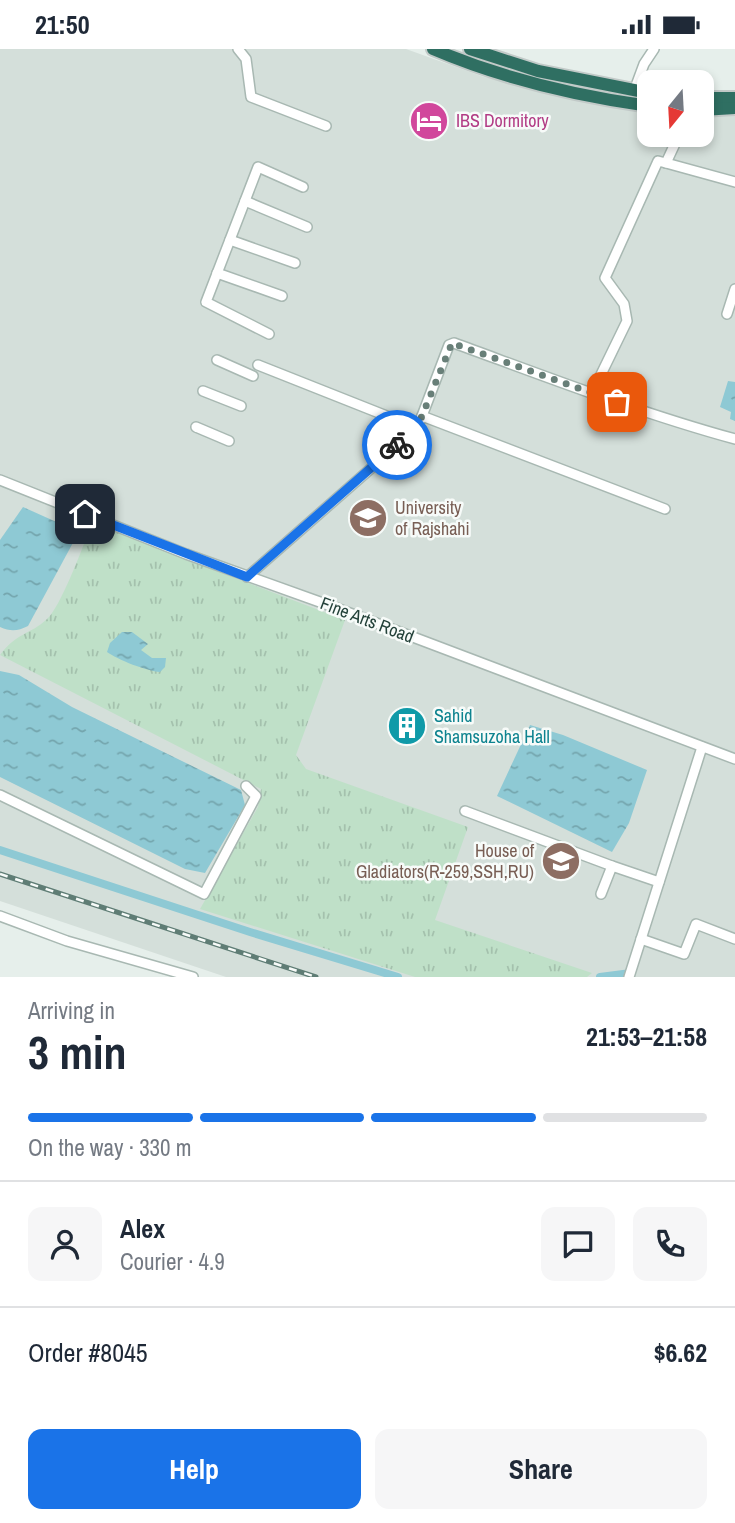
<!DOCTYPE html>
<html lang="en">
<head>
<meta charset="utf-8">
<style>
	:root { --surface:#fff; --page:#f6f6f7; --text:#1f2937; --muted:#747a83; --line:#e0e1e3; --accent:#1a73e8 }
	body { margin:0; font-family:"Archivo Narrow",sans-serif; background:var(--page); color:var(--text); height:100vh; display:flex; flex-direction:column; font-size:26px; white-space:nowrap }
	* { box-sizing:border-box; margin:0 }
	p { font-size:23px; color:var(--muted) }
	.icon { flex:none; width:38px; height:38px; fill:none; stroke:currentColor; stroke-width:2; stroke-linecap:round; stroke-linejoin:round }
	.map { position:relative; height:928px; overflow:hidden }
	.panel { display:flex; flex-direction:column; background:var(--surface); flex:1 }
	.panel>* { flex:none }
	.needle { width:46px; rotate:198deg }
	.controls { position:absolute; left:637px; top:21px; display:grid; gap:14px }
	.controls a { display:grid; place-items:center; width:77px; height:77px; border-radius:14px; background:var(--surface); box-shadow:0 4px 10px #0003; font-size:35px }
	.pin { position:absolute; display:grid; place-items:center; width:60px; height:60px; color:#fff; margin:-30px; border-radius:14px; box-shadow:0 4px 10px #0006 }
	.courier { position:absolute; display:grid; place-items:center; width:70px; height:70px; margin:-35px; border:5px solid #1a73e8; border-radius:50%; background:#fff; color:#222; box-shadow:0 2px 9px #0007 }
	.summary em { font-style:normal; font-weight:700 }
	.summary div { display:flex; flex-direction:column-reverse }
	.summary { display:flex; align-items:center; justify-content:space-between; height:119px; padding:0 28px }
	h1 { font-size:46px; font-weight:700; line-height:52px }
	.bar { display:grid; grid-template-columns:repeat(4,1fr); gap:10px 7px; align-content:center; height:84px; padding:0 28px }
	.bar i { height:9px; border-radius:5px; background:var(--line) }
	.bar .current { background:var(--accent) }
	.bar p { grid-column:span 4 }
	.line { display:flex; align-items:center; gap:18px; padding:0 28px; border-top:2px solid var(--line) }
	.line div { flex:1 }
	.round { display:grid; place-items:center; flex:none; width:74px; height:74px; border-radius:14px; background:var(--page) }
	.action { display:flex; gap:14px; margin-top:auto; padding:14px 28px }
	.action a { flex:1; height:80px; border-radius:14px; background:var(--accent); color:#fff; font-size:28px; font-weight:700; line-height:80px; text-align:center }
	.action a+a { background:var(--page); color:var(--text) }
	.status { display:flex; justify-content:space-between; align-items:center; height:49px; padding:0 35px; background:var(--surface); direction:ltr }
	.status svg { height:19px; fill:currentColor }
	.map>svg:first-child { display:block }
	.built { fill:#d4dfda }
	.grass { fill:url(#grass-tufts) }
	.water { fill:url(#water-ripples) }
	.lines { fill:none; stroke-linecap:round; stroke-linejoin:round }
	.canal { stroke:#8ec9d4; stroke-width:8 }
	.minor-casing { stroke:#a8b8b2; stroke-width:12 }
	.highway-casing { stroke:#c2cac8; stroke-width:16 }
	.minor { stroke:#fff; stroke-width:9 }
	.highway { stroke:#2f6f62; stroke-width:12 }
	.rail-casing { stroke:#5f7d75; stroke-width:5 }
	.rail { stroke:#f7fbf9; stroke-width:2.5; stroke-dasharray:8; stroke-linecap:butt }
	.done { stroke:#687f78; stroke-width:7; stroke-dasharray:0 12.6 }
	.route { stroke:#1a73e8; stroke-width:9 }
	.labels { text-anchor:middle; stroke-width:5; stroke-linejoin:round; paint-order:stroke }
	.hotel-label { font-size:18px; fill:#b23c85; stroke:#f7fbf9; text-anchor:start }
	.education-label { font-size:18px; fill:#785e54; stroke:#f7fbf9; text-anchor:start }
	.street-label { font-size:18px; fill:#24423a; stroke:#f7fbf9 }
	.culture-label { font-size:18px; fill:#0d838f; stroke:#f7fbf9; text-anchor:start }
</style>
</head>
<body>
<div class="status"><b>21:50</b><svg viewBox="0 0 49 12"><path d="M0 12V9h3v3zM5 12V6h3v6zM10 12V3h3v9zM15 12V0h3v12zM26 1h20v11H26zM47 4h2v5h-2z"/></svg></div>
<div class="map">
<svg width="735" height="928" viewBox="0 0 735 928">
	<defs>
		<pattern id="grass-tufts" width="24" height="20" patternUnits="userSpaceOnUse" patternTransform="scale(1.75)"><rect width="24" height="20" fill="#bfe0c8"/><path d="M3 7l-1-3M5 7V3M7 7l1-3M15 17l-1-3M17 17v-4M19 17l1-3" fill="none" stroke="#a4c1ad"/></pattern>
		<pattern id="water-ripples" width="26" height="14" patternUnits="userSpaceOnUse" patternTransform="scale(1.75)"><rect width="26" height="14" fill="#8ec9d4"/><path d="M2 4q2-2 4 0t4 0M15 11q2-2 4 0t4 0" fill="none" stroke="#74a5ad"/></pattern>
	</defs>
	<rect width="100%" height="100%" fill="#e6efeb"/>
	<!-- built -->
	<path class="built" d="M 0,0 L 406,0 L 484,28 L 649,64 L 649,86 L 702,86 L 702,67 L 735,65 L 735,928 L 226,928 L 0,852 Z"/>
	<!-- grass -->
	<path class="grass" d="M 110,478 L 190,512 L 345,571 L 296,706 L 306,720 L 468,778 L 435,871 L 592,924 L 587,928 L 415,928 L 200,860 L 258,758 L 261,740 L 0,606 C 17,583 30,586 47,570 C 60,559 82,500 89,482 Z"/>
	<!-- water -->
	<g class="water">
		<path d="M 728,332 L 735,333 L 735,372 L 730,370 L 731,363 L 720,358 Z"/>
		<path d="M 23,458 L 72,480 L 75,490 L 28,577 C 18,582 11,583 0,578 L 0,491 Z"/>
		<path d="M 122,583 L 132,583 L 148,595 L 141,601 L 152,609 L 166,609 L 165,618 L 160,623 C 147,622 118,611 107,603 L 110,594 Z"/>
		<path d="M 0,622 L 19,626 L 72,658 L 241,741 L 245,756 L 205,824 L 185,820 L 0,728 Z"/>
		<path d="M 530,676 L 563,686 L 647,721 L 629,774 L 612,803 L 497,747 Z"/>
	</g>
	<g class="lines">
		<!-- canal -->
		<g class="canal">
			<path d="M 0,801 L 250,883 L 398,928"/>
			<path d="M 600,928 L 631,924"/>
		</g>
		<!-- minor casing -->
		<g class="minor-casing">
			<g id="minor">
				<path d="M 238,0 L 246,10 L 251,48 L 326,77"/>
				<path d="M 634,42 L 644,15 L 654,0"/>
				<path d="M 679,86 L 666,114 L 735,133"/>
				<path d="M 245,152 L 307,178"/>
				<path d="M 230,191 L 295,214"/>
				<path d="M 217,224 L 282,247"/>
				<path d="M 727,265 L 735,240"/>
				<path d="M 269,285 L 206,253 L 258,118 L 303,138"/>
				<path d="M 217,311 L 253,327"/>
				<path d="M 258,316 L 417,379 L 422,367 L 665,460"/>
				<path d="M 203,342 L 241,357"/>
				<path d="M 592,344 L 627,272 L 624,255 L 605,229 L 658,112 L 666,114"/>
				<path d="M 422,367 L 449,296 L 454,294 C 547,328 640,364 735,390"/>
				<path d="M 196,378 L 229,392"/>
				<path d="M 0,431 L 186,505 L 331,557 L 735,710"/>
				<path d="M 247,528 L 417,379"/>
				<path d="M 0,746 L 204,845 L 256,747 L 246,737"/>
				<path d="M 465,762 L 612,817"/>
				<path d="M 601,845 L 612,817 L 659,833"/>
				<path d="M 0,867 L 67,892 L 193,928"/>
				<path d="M 641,890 L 684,905 L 696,875 L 735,890"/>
				<path d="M 629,928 L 702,698"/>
			</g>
		</g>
		<!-- highway casing -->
		<g class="highway-casing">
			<g id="highway">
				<path d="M 433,0 C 501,29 576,47 649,57"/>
				<path d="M 470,0 L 538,22 L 649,44"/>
				<path d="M 702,49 L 735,49"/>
				<path d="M 702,61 L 735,59"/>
			</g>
		</g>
		<!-- minor -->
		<use href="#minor" class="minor"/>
		<!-- highway -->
		<use href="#highway" class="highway"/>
		<!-- rail casing -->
		<g class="rail-casing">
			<path id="rail" d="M 0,825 L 316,928"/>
		</g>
		<!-- rail -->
		<use href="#rail" class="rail"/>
	</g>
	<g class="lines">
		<!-- done -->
		<path class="done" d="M 397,396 L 417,379 L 452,294 L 617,353"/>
		<!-- route -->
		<path class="route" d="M 85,465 L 247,528 L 397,396"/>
	</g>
	<!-- icons -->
	<defs>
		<g id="hotel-disc" transform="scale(2.0125)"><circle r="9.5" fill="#d1479c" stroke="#f7fbf9"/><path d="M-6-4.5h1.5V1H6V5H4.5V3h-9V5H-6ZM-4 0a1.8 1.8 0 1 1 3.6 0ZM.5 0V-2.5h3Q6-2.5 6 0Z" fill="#fff"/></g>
		<g id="university-disc" transform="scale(2.0125)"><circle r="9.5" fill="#8d6e63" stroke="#f7fbf9"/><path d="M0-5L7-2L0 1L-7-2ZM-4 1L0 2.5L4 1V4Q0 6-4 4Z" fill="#fff"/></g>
		<g id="building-disc" transform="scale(2.0125)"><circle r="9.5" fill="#0f9aa8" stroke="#f7fbf9"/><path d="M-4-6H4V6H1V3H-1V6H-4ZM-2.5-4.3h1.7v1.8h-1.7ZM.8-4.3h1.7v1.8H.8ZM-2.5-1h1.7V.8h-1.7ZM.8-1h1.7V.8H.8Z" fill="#fff"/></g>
	</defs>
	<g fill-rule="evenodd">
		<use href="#hotel-disc" x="429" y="72"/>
		<use href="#university-disc" x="368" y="469"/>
		<use href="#building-disc" x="407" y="677"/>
		<use href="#university-disc" x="561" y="812"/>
	</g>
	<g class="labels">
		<!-- hotel labels -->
		<g class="hotel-label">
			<text x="456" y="78">IBS Dormitory</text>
		</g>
		<!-- education labels -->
		<g class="education-label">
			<text x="395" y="465">University<tspan x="395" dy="21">of Rajshahi</tspan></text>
			<text x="534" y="808" text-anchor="end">House of<tspan x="534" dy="21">Gladiators(R-259,SSH,RU)</tspan></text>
		</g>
		<!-- street labels -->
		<g class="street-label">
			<text transform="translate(367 571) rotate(21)" y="6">Fine Arts Road</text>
		</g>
		<!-- culture labels -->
		<g class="culture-label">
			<text x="434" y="673">Sahid<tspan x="434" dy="21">Shamsuzoha Hall</tspan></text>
		</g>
	</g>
</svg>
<div class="controls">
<a><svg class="needle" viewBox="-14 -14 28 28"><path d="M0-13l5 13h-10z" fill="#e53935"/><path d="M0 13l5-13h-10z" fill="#747a83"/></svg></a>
</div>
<div class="pin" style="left:617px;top:353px;background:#ea580c"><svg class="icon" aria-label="bag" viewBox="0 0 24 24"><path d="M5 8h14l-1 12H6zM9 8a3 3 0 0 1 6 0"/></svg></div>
<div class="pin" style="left:85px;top:465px;background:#1f2937"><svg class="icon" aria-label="home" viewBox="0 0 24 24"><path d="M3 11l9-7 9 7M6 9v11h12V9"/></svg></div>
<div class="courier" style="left:397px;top:396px"><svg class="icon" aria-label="bike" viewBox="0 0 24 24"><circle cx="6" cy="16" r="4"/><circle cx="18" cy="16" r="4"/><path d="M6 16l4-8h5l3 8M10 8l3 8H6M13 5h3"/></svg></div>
</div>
<section class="panel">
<div class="summary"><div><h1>3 min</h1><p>Arriving in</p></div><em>21:53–21:58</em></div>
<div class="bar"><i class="current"></i><i class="current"></i><i class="current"></i><i></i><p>On the way · 330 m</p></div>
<div class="line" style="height:126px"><a class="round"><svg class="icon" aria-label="person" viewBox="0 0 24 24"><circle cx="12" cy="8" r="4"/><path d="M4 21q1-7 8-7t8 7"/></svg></a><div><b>Alex</b><p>Courier · 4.9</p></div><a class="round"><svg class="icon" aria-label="chat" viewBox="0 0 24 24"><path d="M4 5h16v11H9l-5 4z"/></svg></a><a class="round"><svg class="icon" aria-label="phone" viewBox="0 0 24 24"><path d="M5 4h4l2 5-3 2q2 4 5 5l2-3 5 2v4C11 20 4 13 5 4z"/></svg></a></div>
<div class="line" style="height:91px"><div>Order #8045</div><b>$6.62</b></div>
<div class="action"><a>Help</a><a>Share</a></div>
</section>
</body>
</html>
